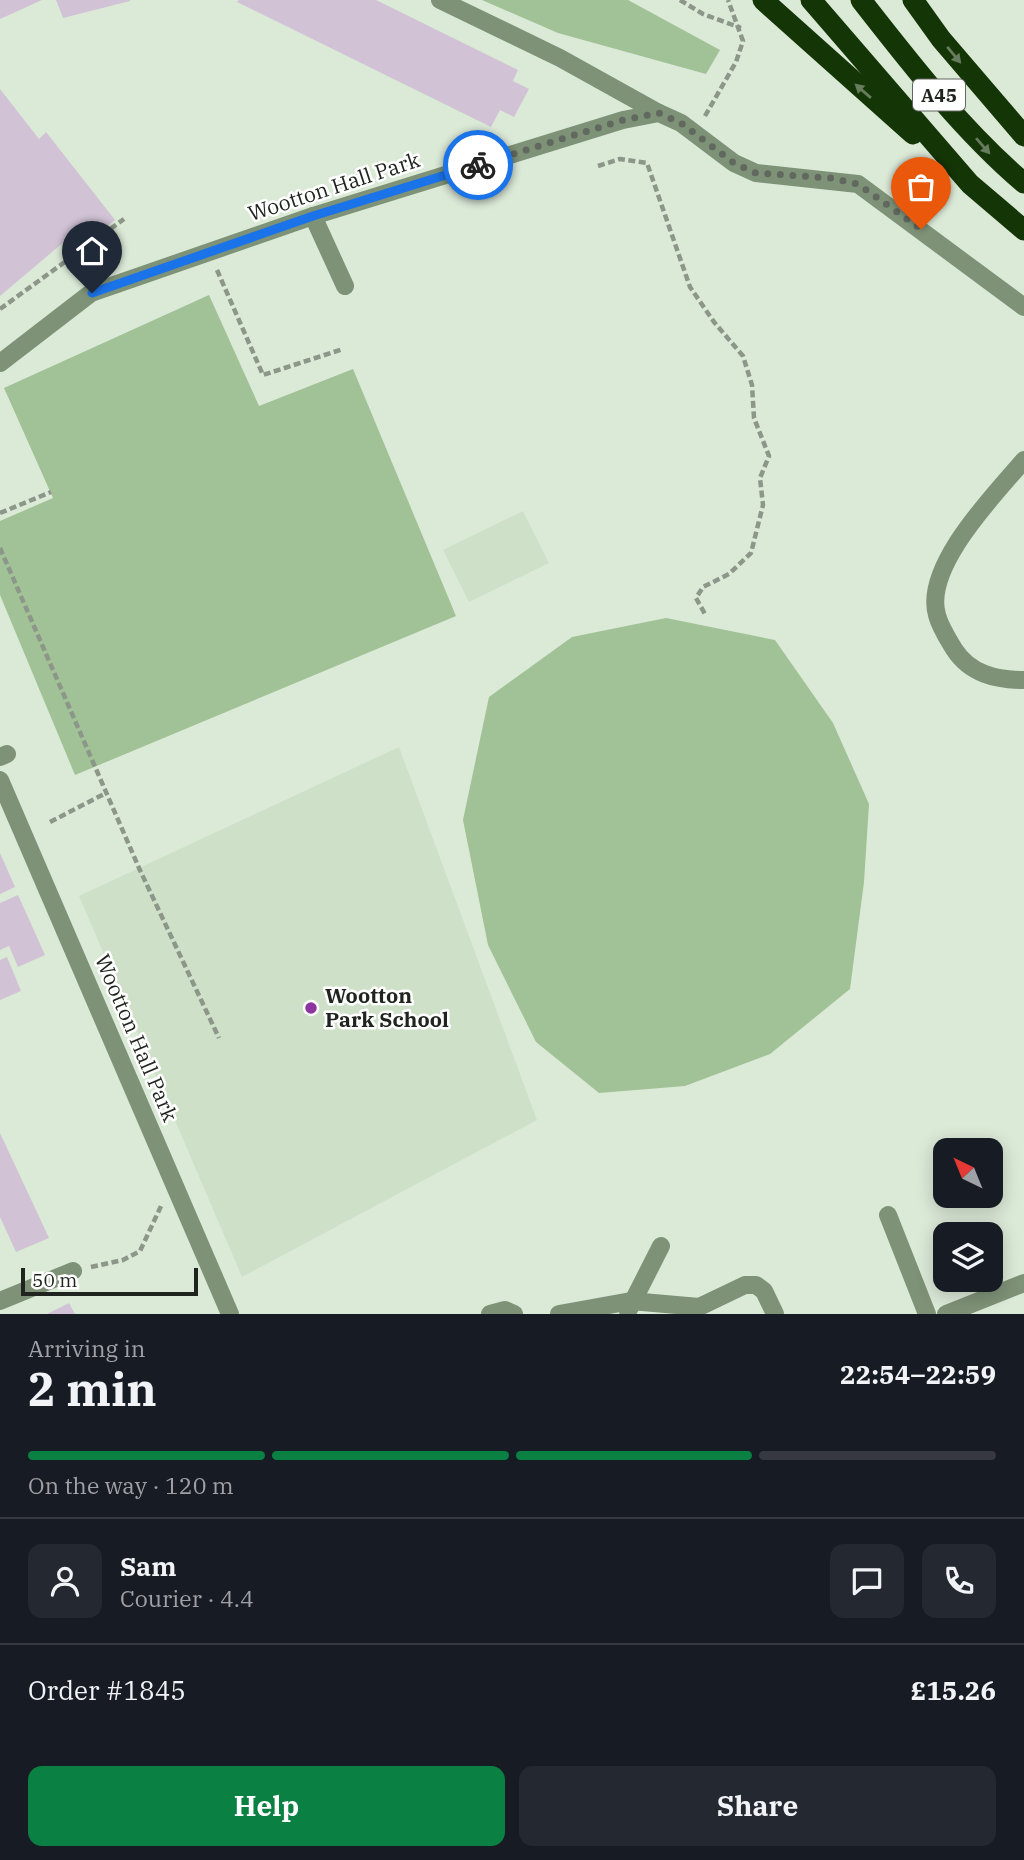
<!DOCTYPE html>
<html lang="en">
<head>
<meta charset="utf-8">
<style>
	:root { --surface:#171b24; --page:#242831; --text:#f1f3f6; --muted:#9ea1a6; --line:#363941; --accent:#0b8043 }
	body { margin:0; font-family:"IBM Plex Serif",serif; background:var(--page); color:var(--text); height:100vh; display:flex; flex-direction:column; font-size:26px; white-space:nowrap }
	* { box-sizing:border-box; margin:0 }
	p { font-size:23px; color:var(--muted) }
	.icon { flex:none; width:38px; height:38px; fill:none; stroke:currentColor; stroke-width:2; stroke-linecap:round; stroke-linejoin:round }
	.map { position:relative; height:1314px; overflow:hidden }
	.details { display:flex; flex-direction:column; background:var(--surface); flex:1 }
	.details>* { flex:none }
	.needle { width:46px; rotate:317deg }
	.tools { position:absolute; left:933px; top:1138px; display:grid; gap:14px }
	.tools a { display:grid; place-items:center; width:70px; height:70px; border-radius:14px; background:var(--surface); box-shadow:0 4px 18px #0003; font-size:35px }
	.scale { position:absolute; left:21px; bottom:18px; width:177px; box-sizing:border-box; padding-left:7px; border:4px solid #1f241e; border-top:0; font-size:19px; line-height:24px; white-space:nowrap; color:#1f241e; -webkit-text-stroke:5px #fff; paint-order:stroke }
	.pin { position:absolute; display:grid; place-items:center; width:60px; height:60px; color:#fff; margin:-72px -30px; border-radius:50% 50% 50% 0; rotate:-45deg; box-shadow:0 0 7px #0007 }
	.pin .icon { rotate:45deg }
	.courier { position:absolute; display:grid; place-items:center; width:70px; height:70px; margin:-35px; border:5px solid #1a73e8; border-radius:50%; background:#fff; color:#222; box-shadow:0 2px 9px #0007 }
	.headline em { font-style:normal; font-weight:700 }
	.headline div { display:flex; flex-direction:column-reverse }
	.headline { display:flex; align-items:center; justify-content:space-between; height:119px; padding:0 28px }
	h1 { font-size:46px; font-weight:700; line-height:52px }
	.bar { display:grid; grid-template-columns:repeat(4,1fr); gap:10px 7px; align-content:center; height:84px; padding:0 28px }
	.bar i { height:9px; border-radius:5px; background:var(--line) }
	.bar .selected { background:var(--accent) }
	.bar p { grid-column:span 4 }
	.line { display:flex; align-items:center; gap:18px; padding:0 28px; border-top:2px solid var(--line) }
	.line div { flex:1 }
	.round { display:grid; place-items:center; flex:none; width:74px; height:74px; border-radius:14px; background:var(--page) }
	.action { display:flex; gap:14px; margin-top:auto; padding:14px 28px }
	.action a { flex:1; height:80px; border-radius:14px; background:var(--accent); color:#fff; font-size:28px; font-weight:700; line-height:80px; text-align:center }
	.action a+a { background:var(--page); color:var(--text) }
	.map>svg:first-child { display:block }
	.built { fill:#cee1c8 }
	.green { fill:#a1c296 }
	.building { fill:#d1c3d5 }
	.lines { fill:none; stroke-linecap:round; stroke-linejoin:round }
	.path { stroke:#8c9689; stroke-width:4.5; stroke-dasharray:7 3.5; stroke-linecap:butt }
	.minor { stroke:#7e9277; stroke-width:18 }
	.highway { stroke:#143506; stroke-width:21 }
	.oneway { fill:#667c5d }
	.done { stroke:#61695f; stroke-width:7; stroke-dasharray:0 12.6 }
	.route { stroke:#1a73e8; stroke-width:9 }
	.poi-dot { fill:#8c35a1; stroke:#fff; stroke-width:2.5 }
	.labels { text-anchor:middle; stroke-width:5; stroke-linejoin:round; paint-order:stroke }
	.shield { fill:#fff; stroke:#626662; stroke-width:2 }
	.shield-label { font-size:19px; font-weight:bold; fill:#1f241e }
	.street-label { font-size:21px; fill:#1f241e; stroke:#fff }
	.poi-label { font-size:21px; font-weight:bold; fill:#1f241e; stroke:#fff; text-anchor:start }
</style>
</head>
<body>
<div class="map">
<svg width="1024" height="1314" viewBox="0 0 1024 1314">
	<rect width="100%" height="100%" fill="#dbe9d7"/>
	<!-- built -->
	<g class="built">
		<path d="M 523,511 L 549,563 L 469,602 L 443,550 Z"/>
		<path d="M 399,747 L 537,1120 L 242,1277 L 79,896 Z"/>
	</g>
	<!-- green -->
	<g class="green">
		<path d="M 482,0 L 628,0 L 720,50 L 706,74 L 558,33 Z"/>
		<path d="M 209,295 L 259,406 L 353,369 L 456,616 L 75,775 L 0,595 L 0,521 L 53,498 L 4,388 Z"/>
		<path d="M 666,618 L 775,640 L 833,723 L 869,804 L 864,882 L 850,989 L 770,1054 L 685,1086 L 599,1093 L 536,1042 L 488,945 L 463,820 L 489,697 L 572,637 Z"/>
	</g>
	<!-- building -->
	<g class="building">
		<path d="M 0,0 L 42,0 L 0,19 Z"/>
		<path d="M 56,0 L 130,0 L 130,1 L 63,18 Z"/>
		<path d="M 239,0 L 376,0 L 518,70 L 513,81 L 529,89 L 514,117 L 500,110 L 491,127 L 237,2 Z"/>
		<path d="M 0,89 L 39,139 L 46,132 L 115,220 L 74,251 L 65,241 L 0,296 Z"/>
		<path d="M 0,853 L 15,887 L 0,894 Z"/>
		<path d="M 18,895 L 45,955 L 18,967 L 9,946 L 0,950 L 0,903 Z"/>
		<path d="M 7,957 L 21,991 L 0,1000 L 0,960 Z"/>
		<path d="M 0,1133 L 49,1238 L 16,1252 L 0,1217 Z"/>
		<path d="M 69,1303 L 75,1314 L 47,1314 Z"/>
	</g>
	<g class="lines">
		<!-- path -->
		<g class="path">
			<path d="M 680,0 L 703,14 L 741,28"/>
			<path d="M 705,116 L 736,62 L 743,41 L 728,0"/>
			<path d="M 598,166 L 620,159 L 647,163 L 690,287 L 714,322 L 743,356 L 752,385 L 754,418 L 769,456 L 760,478 L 763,505 L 751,553 L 729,574 L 703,587 L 696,598 L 705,614"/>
			<path d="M 217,270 L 263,375 L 343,349"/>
			<path d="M 0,309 L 124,219"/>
			<path d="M 0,513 L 51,492"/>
			<path d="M 0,548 L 139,868 L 219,1038"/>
			<path d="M 50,822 L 106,793"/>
			<path d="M 91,1267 L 123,1260 L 140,1251 L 162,1204"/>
		</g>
		<!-- minor -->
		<g class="minor">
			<path d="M 440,0 L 560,58 L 659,113"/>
			<path d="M 313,216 L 345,286"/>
			<path d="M 0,363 L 91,293 L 313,216 L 623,120 L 659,113 L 681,123 L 734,163 L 756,173 L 858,184 L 1024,307"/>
			<path d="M 1024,460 C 995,494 923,567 937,615 C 940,627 948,639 954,649 C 970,674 996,680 1024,680"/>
			<path d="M 0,757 L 7,754"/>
			<path d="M 0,780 L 230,1314"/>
			<path d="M 888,1215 L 927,1314"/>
			<path d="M 0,1301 L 73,1271"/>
			<path d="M 628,1311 L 661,1246"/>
			<path d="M 490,1314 L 505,1310 L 514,1314"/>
			<path d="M 559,1314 L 631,1301 L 699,1307 L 745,1285 L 756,1285 L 764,1291 L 775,1314"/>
			<path d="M 946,1314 L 1024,1283"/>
		</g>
		<!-- highway -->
		<g class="highway">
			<path d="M 763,0 L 913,134"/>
			<path d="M 811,0 L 970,184 L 1024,230"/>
			<path d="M 861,0 C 911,64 962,130 1024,183"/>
			<path d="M 913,0 L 941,39 L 1024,136"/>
		</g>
	</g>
	<!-- one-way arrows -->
	<defs><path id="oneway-solid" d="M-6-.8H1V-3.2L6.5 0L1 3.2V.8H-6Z" transform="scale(1.75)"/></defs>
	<g class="oneway">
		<use href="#oneway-solid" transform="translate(954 55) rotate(50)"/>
		<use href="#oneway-solid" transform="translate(863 91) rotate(-139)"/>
		<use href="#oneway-solid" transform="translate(983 146) rotate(49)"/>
	</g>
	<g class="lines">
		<!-- done -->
		<path class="done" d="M 478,165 L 623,120 L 659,113 L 681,123 L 734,163 L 756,173 L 831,178 L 858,184 L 921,229"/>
		<!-- route -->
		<path class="route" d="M 92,293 L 313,216 L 478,165"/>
	</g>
	<!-- markers -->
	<circle class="poi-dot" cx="311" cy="1008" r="7"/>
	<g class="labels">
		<!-- shield labels -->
		<rect class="shield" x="913" y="79.5" width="52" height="31" rx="5"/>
		<g class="shield-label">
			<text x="939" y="102">A45</text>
		</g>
		<!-- street labels -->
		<g class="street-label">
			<text transform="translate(334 187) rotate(-18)" y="7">Wootton Hall Park</text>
			<text transform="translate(136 1038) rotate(67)" y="7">Wootton Hall Park</text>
		</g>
		<!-- poi labels -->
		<g class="poi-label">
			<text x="325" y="1003">Wootton<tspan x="325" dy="24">Park School</tspan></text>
		</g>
	</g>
</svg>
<div class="tools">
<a><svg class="needle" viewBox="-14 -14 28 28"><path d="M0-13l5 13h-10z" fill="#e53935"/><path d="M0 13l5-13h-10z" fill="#9ea1a6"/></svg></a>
<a><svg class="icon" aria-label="layers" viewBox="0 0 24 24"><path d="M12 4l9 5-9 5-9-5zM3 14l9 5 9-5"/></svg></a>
</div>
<div class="scale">50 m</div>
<div class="pin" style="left:921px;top:229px;background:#ea580c"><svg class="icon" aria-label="bag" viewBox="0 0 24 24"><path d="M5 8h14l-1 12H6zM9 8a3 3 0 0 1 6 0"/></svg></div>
<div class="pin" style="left:92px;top:293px;background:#1f2937"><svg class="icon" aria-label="home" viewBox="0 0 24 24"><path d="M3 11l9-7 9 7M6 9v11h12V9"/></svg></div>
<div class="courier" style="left:478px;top:165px"><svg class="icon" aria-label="bike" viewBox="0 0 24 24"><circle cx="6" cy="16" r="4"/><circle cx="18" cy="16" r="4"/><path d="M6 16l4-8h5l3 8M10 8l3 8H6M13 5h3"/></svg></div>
</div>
<section class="details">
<div class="headline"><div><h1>2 min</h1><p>Arriving in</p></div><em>22:54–22:59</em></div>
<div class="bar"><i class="selected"></i><i class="selected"></i><i class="selected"></i><i></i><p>On the way · 120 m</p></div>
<div class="line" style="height:126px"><a class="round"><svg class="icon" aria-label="person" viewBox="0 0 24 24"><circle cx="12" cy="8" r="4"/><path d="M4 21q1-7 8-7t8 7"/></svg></a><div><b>Sam</b><p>Courier · 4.4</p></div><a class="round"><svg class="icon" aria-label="chat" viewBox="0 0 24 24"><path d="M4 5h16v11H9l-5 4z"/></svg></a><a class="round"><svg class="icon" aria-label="phone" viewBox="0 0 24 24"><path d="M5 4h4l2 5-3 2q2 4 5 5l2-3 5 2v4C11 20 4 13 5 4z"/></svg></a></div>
<div class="line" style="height:91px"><div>Order #1845</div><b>£15.26</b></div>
<div class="action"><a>Help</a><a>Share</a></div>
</section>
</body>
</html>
